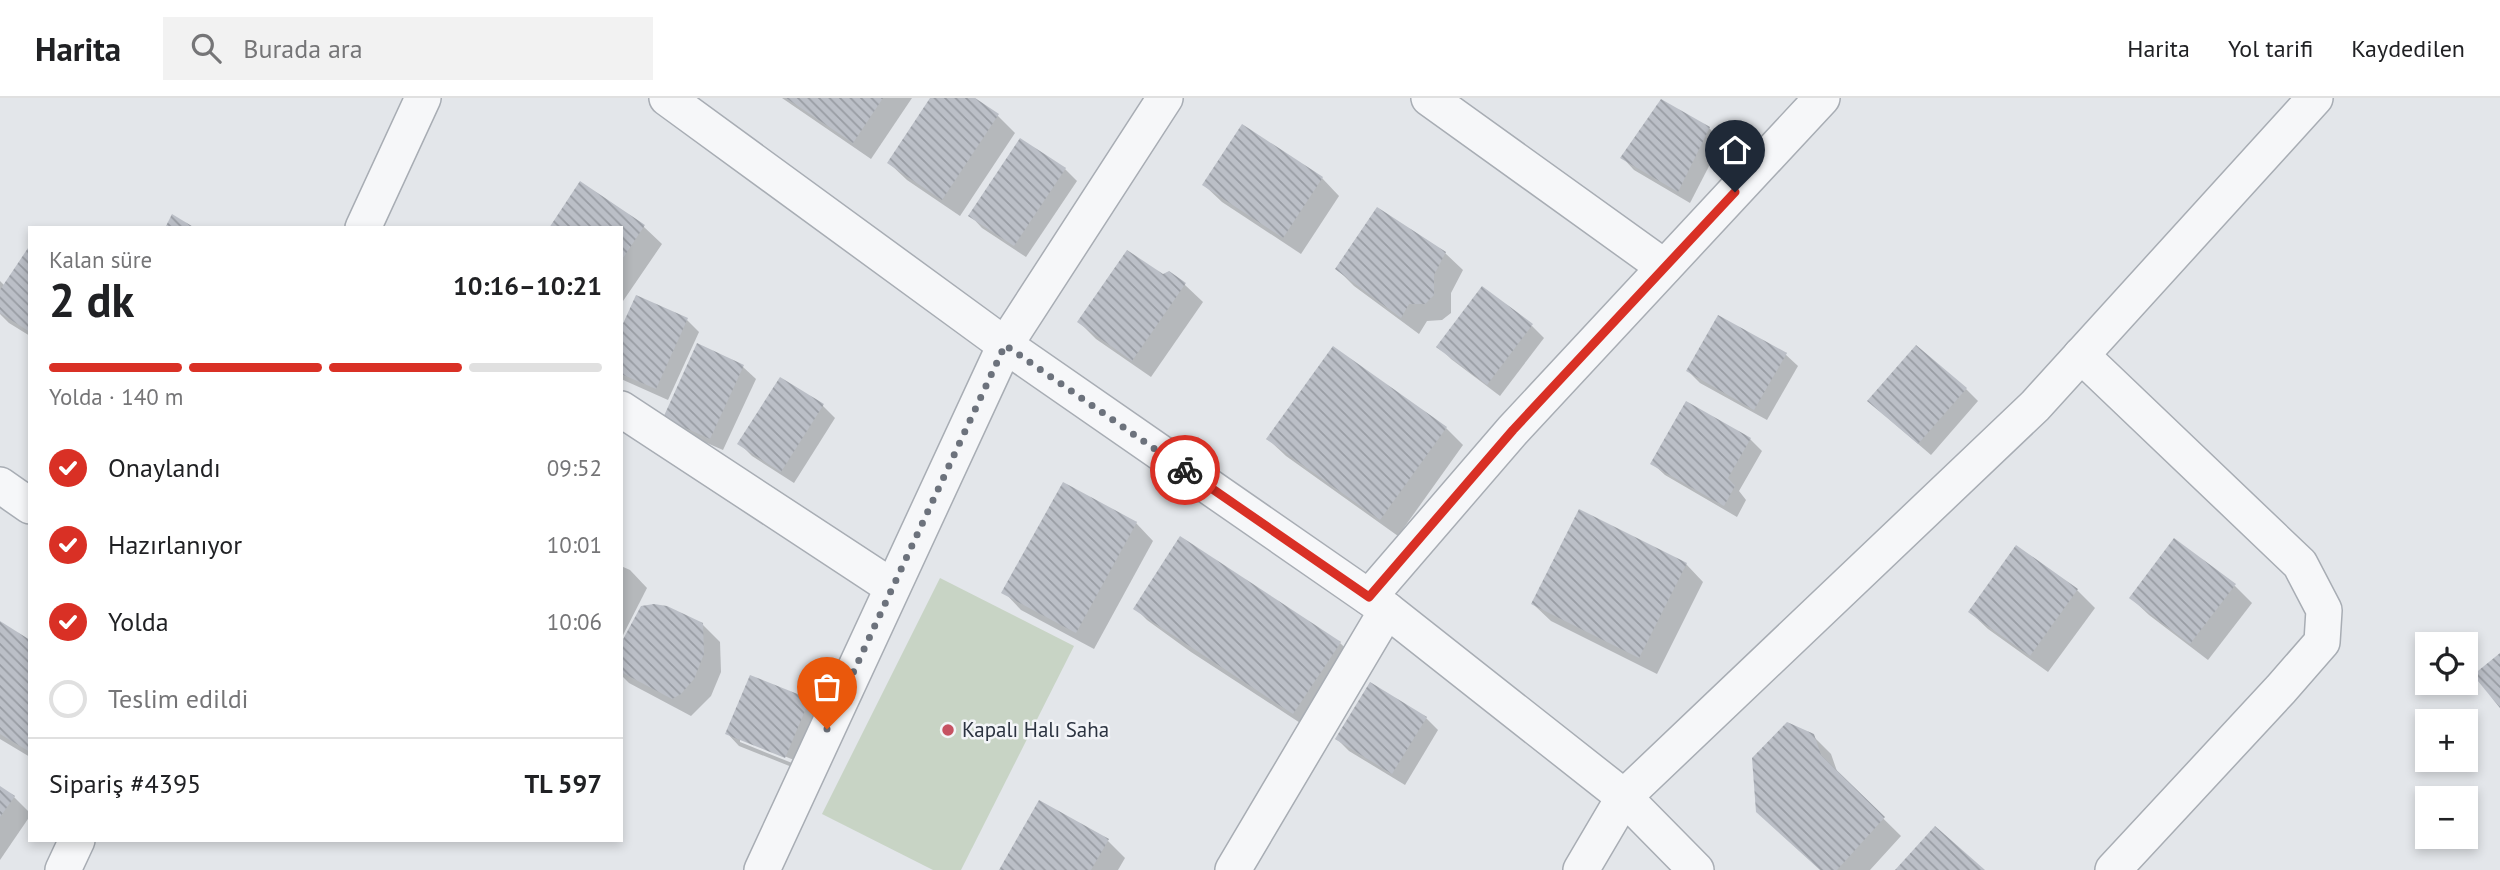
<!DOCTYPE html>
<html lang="tr">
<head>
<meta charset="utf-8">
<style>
	:root { --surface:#fff; --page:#f2f2f2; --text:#202124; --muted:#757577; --line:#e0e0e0; --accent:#d93025 }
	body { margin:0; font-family:"PT Sans",sans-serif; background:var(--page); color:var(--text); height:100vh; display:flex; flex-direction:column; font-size:26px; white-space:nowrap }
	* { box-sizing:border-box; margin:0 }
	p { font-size:23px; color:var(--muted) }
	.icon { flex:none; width:38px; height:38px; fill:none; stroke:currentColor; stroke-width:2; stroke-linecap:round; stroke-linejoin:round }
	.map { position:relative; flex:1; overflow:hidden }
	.panel { position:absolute; left:28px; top:128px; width:595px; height:616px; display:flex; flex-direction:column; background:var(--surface); border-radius:0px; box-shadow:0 4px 10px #0003 }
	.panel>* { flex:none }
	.tools { position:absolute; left:2415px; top:534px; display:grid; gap:14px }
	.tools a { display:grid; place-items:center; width:63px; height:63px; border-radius:0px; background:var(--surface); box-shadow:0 4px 10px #0003; font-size:35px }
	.pin { position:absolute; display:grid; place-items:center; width:60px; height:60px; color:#fff; margin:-72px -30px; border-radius:50% 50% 50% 0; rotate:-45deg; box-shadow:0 0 7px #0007 }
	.pin .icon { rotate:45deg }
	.courier { position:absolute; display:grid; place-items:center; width:70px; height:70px; margin:-35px; border:5px solid #d93025; border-radius:50%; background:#fff; color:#222; box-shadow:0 2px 9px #0007 }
	.overview em { font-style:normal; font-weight:800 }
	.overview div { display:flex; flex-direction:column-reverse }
	.overview { display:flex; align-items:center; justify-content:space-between; height:119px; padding:0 21px }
	h1 { font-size:46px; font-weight:800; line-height:52px }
	.bar { display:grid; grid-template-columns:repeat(4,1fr); gap:10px 7px; align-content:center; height:84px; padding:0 21px }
	.bar i { height:9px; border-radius:5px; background:var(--line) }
	.bar .active { background:var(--accent) }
	.bar p { grid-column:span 4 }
	.line { display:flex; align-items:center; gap:18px; padding:0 21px; border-top:2px solid var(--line) }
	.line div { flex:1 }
	ol { padding:0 21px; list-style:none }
	li { display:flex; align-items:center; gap:21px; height:77px }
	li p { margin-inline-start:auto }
	li .icon { padding:7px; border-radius:50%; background:var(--accent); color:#fff; stroke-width:4 }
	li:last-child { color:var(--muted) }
	li i { width:38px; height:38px; border:4px solid var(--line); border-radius:50% }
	header { display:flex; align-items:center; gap:42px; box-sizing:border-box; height:98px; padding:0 35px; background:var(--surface); border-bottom:2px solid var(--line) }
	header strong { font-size:33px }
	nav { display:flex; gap:38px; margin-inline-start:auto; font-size:24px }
	.search { width:490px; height:63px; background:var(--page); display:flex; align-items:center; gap:18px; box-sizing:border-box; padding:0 24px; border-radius:0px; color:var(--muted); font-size:26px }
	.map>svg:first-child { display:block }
	.garden { fill:#c8d4c5 }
	.shadow { fill:#0003; fill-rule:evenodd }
	.building { fill:url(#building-back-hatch) }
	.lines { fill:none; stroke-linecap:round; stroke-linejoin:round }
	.minor-casing { stroke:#a8adb4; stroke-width:38 }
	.minor { stroke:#f6f7f9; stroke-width:35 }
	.done { stroke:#6c727c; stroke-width:7; stroke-dasharray:0 12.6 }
	.route { stroke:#d93025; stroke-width:9 }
	.poi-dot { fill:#c65262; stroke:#f3f5f8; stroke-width:2.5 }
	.labels { text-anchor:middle; stroke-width:5; stroke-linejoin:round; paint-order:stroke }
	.poi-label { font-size:21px; fill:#2c3441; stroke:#f3f5f8; text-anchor:start }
</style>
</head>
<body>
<header>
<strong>Harita</strong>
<div class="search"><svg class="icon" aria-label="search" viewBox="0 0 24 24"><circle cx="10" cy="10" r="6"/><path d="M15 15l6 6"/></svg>Burada ara</div>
<nav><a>Harita</a><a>Yol tarifi</a><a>Kaydedilen</a></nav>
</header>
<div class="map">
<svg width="2500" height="772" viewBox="0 0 2500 772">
	<defs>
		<pattern id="building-back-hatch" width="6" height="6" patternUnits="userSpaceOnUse" patternTransform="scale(1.75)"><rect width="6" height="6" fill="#bbbfc7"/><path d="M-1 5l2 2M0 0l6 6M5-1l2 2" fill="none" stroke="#989ca3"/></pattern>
	</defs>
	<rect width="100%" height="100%" fill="#e3e6ea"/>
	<!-- garden -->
	<path class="garden" d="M 940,480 L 1074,548 L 961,772 L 933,772 L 822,716 Z"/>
	<!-- shadow -->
	<g class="shadow">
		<path d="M 782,0 L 912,0 L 871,61 Z"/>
		<path d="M 933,0 L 972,0 L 998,18 L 1015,35 L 960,118 L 907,82 L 889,65 Z"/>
		<path d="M 1662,3 L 1709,30 L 1722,43 L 1690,105 L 1634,72 L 1622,59 Z"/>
		<path d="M 1065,71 L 1077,83 L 1026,159 L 982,130 L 970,117 Z"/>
		<path d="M 1322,80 L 1339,98 L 1301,156 L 1222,104 L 1204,87 Z"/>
		<path d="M 581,86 L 644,129 L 662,146 L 621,206 L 621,130 Z"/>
		<path d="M 30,150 L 30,238 L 9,225 L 0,216 L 0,183 L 5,188 Z"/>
		<path d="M 1445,155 L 1463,172 L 1451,195 L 1451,215 L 1442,222 L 1427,223 L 1419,236 L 1354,188 L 1337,171 Z"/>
		<path d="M 1169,175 L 1185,187 L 1203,204 L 1151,279 L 1096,241 L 1079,224 Z"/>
		<path d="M 687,222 L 699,234 L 668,302 L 621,281 L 621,234 Z"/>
		<path d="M 1532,228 L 1544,240 L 1500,298 L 1451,261 L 1439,249 Z"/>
		<path d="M 698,248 L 743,269 L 756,281 L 723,352 L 677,332 L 665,319 Z"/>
		<path d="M 1785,256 L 1798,268 L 1767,322 L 1700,285 L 1688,273 Z"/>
		<path d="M 1966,291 L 1978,303 L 1931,357 L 1882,315 Z"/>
		<path d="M 822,307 L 835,320 L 794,385 L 752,358 L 740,346 Z"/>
		<path d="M 1446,330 L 1463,347 L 1398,438 L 1286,358 L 1268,341 Z"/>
		<path d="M 1750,341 L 1762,353 L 1739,393 L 1746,402 L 1737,419 L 1665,377 L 1652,365 Z"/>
		<path d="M 1136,425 L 1153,443 L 1094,551 L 1021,512 L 1004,494 Z"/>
		<path d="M 2016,450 L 2077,492 L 2095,510 L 2048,574 L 1988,531 L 1970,514 Z"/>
		<path d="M 1686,466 L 1703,484 L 1657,576 L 1551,523 L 1533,506 Z"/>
		<path d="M 621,468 L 630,472 L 647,490 L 621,541 Z"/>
		<path d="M 2235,488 L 2252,505 L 2208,562 L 2149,517 L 2131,500 Z"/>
		<path d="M 1135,510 L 1340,545 L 1358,562 L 1311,632 L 1191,554 L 1147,522 Z"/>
		<path d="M 0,525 L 30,544 L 30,659 L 0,641 Z"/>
		<path d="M 702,526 L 720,544 L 721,574 L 711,598 L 691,618 L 629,585 L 621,577 L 621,549 Z"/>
		<path d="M 809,603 L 821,615 L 797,671 L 739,648 L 727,635 ZM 740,640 L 794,662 L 792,665 L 740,644 Z"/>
		<path d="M 1426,620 L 1438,632 L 1405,687 L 1349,653 L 1337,641 Z"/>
		<path d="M 1813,638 L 1831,656 L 1838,676 L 1901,738 L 1870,772 L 1821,772 Z"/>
		<path d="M 0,690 L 14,699 L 30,715 L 30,718 L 0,762 Z"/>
		<path d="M 1108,743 L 1125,760 L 1118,772 L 1001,772 Z"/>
	</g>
	<!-- building -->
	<g class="building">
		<path d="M 786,0 L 883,0 L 853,45 Z"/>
		<path d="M 930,0 L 975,0 L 999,16 L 942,102 L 887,65 Z"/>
		<path d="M 1661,1 L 1710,29 L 1678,94 L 1620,60 Z"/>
		<path d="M 1242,26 L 1323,79 L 1283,140 L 1202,87 Z"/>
		<path d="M 1020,40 L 1066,70 L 1014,148 L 968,118 Z"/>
		<path d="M 580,83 L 645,127 L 621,163 L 621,130 L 549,130 Z"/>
		<path d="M 1377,109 L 1446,154 L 1434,177 L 1434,197 L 1425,206 L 1409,206 L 1401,220 L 1335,171 Z"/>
		<path d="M 172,116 L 195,130 L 165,130 Z"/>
		<path d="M 30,147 L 30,234 L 0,215 L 0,192 Z"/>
		<path d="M 1127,152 L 1163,176 L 1169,173 L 1186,185 L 1132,263 L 1077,224 Z"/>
		<path d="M 1482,188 L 1533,226 L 1487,287 L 1436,249 Z"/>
		<path d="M 636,197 L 688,220 L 656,291 L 621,276 L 621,230 Z"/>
		<path d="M 1718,217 L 1787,255 L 1754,312 L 1686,273 Z"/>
		<path d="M 697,245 L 744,267 L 710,341 L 663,320 Z"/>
		<path d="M 1916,247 L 1967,290 L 1918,346 L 1867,303 Z"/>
		<path d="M 1333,248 L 1447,329 L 1380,422 L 1266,341 Z"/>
		<path d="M 780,279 L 824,306 L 781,374 L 737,346 Z"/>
		<path d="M 1686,303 L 1751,340 L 1728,380 L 1735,388 L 1724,408 L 1650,366 Z"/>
		<path d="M 1063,384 L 1137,424 L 1076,535 L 1001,495 Z"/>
		<path d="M 1579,411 L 1687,465 L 1639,560 L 1531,506 Z"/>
		<path d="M 1180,438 L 1341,544 L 1293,616 L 1133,511 Z"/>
		<path d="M 2174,440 L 2236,486 L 2190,546 L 2129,500 Z"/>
		<path d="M 2016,447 L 2078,491 L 2030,558 L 1968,514 Z"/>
		<path d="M 654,506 L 667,508 L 703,525 L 704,556 L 694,581 L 681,596 L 672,601 L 621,574 L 621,545 L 641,508 Z"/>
		<path d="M 0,523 L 30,542 L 30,654 L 0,636 Z"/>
		<path d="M 2500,555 L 2500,610 L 2473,577 Z"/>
		<path d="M 750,577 L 810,601 L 785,660 L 725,636 Z"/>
		<path d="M 1370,584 L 1427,619 L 1392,676 L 1335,641 Z"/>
		<path d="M 1787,624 L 1814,636 L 1821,657 L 1885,719 L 1837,772 L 1820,772 L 1756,714 L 1752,660 Z"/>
		<path d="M 0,688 L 15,698 L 0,719 Z"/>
		<path d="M 1039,702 L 1109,741 L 1091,772 L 999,772 Z"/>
		<path d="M 1935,728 L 1985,772 L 1895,772 Z"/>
	</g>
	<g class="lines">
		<!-- minor casing -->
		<g class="minor-casing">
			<g id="minor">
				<path d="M 667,0 L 1005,247 L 1387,512 L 1624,699 L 1696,772"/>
				<path d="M 1429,0 L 1664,169"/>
				<path d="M 363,130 L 423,0"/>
				<path d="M 2081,257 L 2300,466 L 2324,512 L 2322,544 L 2281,591 L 2113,772"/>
				<path d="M 621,311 L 892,489"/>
				<path d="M 0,387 L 30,408"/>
				<path d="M 1369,499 L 1513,332 L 1822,0"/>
				<path d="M 63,772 L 77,742"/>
				<path d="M 762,772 L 1005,247 L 1165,0"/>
				<path d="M 1233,772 L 1387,512"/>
				<path d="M 1581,772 L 1624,699 L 2035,308 L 2315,0"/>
			</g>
		</g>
		<!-- minor -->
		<use href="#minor" class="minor"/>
	</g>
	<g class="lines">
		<!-- done -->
		<path class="done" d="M 827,631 L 1005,247 L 1185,372"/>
		<!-- route -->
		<path class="route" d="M 1185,372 L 1369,499 L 1513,332 L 1735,94"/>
	</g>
	<!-- markers -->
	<circle class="poi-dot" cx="948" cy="632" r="7"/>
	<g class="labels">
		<!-- poi labels -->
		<g class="poi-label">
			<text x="962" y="639">Kapalı Halı Saha</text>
		</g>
	</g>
</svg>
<div class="tools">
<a><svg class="icon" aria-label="locate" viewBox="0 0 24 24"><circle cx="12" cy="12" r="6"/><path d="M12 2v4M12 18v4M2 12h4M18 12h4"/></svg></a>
<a>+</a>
<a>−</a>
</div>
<div class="pin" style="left:827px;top:631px;background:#ea580c"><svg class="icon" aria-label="bag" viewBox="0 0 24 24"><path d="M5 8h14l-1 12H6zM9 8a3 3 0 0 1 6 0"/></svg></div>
<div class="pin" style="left:1735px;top:94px;background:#1f2937"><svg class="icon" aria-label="home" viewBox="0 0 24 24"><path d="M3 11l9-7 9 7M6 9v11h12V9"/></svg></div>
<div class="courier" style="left:1185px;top:372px"><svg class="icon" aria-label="bike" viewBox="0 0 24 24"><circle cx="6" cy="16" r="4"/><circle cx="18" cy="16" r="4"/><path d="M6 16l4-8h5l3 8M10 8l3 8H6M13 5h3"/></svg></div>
<section class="panel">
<div class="overview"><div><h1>2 dk</h1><p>Kalan süre</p></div><em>10:16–10:21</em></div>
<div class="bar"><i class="active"></i><i class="active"></i><i class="active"></i><i></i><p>Yolda · 140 m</p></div>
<ol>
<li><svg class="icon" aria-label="check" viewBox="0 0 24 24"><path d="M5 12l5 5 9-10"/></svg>Onaylandı<p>09:52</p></li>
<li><svg class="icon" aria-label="check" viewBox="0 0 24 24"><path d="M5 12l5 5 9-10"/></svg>Hazırlanıyor<p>10:01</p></li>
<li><svg class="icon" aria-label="check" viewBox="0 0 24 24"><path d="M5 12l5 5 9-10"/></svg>Yolda<p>10:06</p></li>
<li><i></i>Teslim edildi</li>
</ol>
<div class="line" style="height:91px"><div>Sipariş #4395</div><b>TL 597</b></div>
</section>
</div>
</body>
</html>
